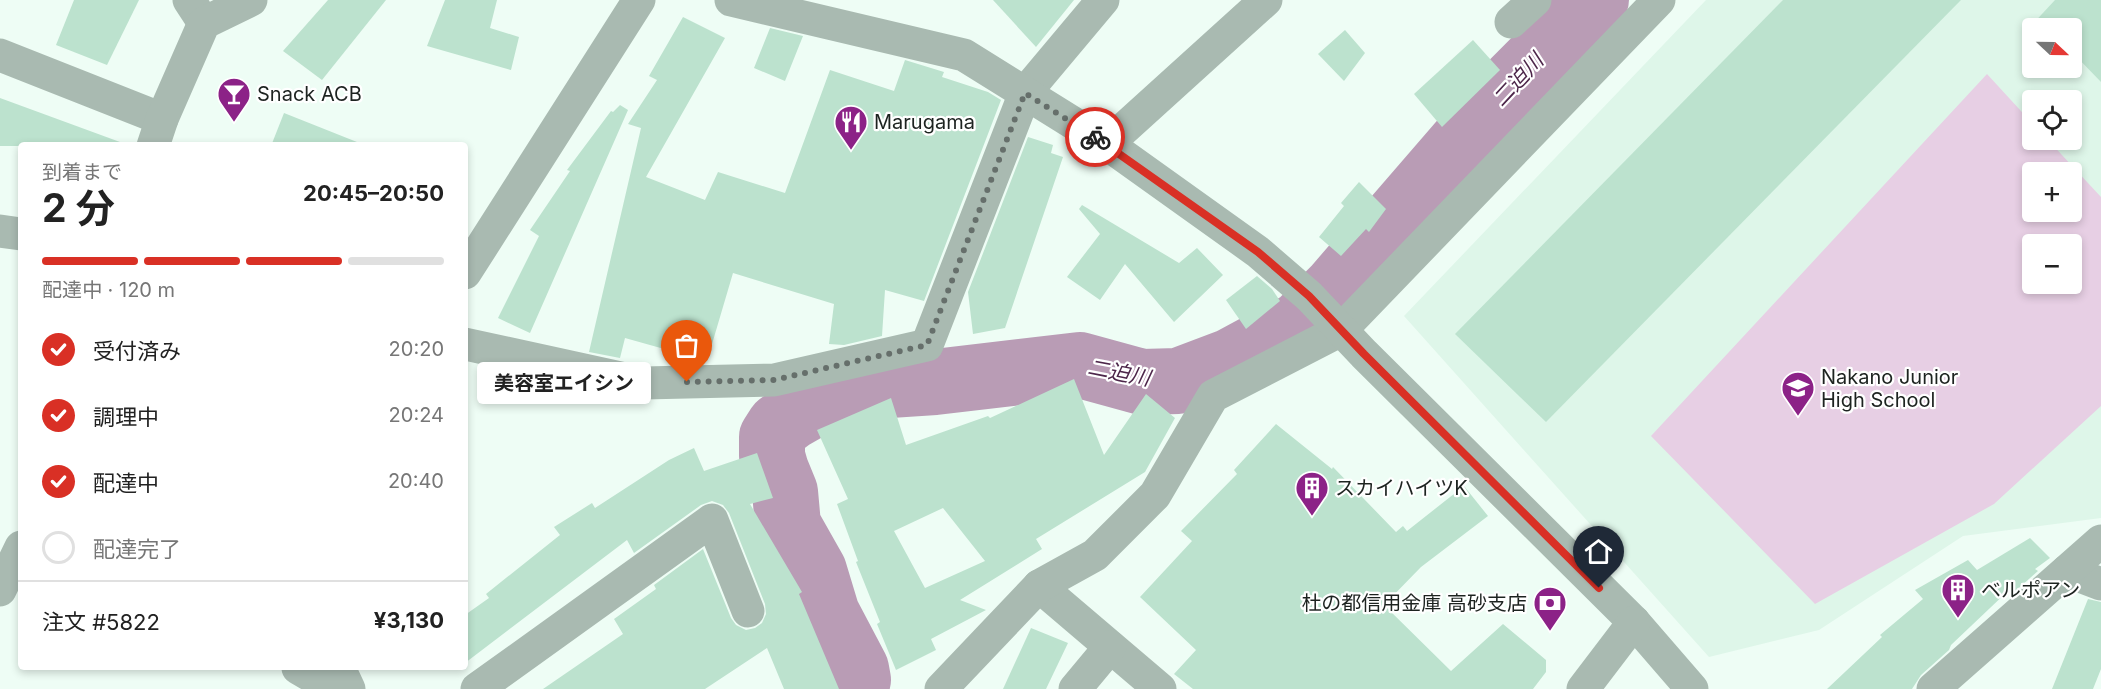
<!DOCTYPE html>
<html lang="ja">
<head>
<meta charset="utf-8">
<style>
	:root { --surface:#fff; --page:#f6f6f6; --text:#222; --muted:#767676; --line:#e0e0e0; --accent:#d93025 }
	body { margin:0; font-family:Inter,"Noto Sans JP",sans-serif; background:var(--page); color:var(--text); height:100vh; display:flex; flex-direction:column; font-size:22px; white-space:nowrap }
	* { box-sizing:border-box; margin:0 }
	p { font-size:20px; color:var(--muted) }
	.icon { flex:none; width:33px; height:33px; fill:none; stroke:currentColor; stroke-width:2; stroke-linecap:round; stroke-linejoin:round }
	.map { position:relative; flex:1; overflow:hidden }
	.details { position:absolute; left:18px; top:142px; width:450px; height:528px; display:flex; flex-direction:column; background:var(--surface); border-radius:6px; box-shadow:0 3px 9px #0003 }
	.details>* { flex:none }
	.needle { width:39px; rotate:112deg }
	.fabs { position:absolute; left:2022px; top:18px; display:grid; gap:12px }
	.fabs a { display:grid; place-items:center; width:60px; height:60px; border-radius:6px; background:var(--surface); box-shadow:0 3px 9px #0003; font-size:30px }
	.pin { position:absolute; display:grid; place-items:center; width:51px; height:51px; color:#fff; margin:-62px -26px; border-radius:50% 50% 50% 0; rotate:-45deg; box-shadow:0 0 6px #0007 }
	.pin .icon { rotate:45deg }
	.courier { position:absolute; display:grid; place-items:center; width:60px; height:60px; margin:-30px; border:4px solid #d93025; border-radius:50%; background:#fff; color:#222; box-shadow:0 2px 8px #0007 }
	.bubble { position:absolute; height:42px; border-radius:6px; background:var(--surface); box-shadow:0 3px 9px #0003; font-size:20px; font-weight:700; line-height:42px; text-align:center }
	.overview em { font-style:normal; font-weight:700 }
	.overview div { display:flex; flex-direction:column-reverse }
	.overview { display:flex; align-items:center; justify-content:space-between; height:102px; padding:0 24px }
	h1 { font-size:39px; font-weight:700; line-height:45px }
	.bar { display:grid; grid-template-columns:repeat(4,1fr); gap:9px 6px; align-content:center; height:72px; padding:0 24px }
	.bar i { height:8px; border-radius:4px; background:var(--line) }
	.bar .active { background:var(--accent) }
	.bar p { grid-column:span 4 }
	.line { display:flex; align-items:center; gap:15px; padding:0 24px; border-top:2px solid var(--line) }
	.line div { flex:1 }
	ol { padding:0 24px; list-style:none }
	li { display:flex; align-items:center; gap:18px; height:66px }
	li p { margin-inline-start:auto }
	li .icon { padding:6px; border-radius:50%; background:var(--accent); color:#fff; stroke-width:4 }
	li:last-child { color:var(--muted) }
	li i { width:33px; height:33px; border:3px solid var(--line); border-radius:50% }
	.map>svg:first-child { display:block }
	.built { fill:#def6e9; fill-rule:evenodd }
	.green { fill:#e7cfe4; fill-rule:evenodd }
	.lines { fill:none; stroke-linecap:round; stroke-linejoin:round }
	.river { stroke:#b99cb5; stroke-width:66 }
	.building { fill:#bce2ce; fill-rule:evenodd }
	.minor { stroke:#a9bab1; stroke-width:33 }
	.tertiary { stroke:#a9bab1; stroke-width:33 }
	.done { stroke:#666f6b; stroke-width:6; stroke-dasharray:0 10.8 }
	.route { stroke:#d93025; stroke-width:8 }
	.labels { text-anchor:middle; stroke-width:4.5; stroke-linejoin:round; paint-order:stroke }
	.poi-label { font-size:20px; fill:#1d2320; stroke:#fff; text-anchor:start }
	.water-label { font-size:21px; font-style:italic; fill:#4d264a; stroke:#fff }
</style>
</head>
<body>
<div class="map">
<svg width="2101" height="689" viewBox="0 0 2101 689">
	<rect width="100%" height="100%" fill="#eefdf5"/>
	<!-- built -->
	<path class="built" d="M 1706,0 L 2101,0 L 2101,518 L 1963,536 L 1819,630 L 1709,657 L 1404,316 ZM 2032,28 L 2072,28 L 2072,68 L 2032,68 ZM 2032,100 L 2072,100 L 2072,140 L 2032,140 ZM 2032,172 L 2072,172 L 2072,212 L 2032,212 ZM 2032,244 L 2072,244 L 2072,284 L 2032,284 Z"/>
	<!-- green -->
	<path class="green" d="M 1987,74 L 2032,123 L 2032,140 L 2048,140 L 2101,197 L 2101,406 L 1994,504 L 1815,604 L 1651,436 ZM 2032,172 L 2072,172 L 2072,212 L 2032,212 ZM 2032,244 L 2072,244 L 2072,284 L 2032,284 Z"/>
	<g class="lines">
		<!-- river -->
		<path class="river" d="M 855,689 L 858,680 L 856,669 L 827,614 L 814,571 L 788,525 L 785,492 L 776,470 L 772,456 L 772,437 L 779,426 L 791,417 L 812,405 L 851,390 L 874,386 L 935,382 L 1080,365 L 1142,382 L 1178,381 L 1231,361 L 1300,324 L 1336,288 L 1514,82 L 1596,0"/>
	</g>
	<!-- building -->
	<g class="building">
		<path d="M 74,0 L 139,0 L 107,65 L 56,45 Z"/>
		<path d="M 328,0 L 386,0 L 322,80 L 283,51 Z"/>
		<path d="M 445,0 L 497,0 L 490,28 L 519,37 L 511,70 L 427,46 Z"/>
		<path d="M 993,0 L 1074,0 L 1036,47 Z"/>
		<path d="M 1783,0 L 1961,0 L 1546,422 L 1455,334 Z"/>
		<path d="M 2055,0 L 2101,0 L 2101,82 L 2072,52 L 2072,28 L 2029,28 Z"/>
		<path d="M 683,17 L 725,38 L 646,177 L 705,200 L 718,172 L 785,193 L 830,70 L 894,91 L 905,60 L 944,72 L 942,77 L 988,92 L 1001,100 L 924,301 L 885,290 L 882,336 L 844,345 L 829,344 L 834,304 L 733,273 L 707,361 L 625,338 L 620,358 L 589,352 L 641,128 L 628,124 L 657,80 L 649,76 Z"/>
		<path d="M 770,28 L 803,36 L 785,81 L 754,68 Z"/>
		<path d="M 1345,30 L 1365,53 L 1344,81 L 1318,54 Z"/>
		<path d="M 1473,40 L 1500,70 L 1442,127 L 1414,94 Z"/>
		<path d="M 0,98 L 120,142 L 119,146 L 0,146 Z"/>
		<path d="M 620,105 L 628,110 L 530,333 L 498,318 L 539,236 L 530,230 L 570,171 L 567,170 L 611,111 L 613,112 Z"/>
		<path d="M 284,113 L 362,144 L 362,146 L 271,146 Z"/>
		<path d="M 1028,137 L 1053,145 L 1051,153 L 1063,157 L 1005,328 L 973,334 L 968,292 Z"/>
		<path d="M 1359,182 L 1386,209 L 1369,232 L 1366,229 L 1341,256 L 1319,237 L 1344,206 L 1341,203 Z"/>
		<path d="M 1082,205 L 1179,263 L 1197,248 L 1223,275 L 1174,322 L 1125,264 L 1100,300 L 1067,277 L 1100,234 L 1079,209 Z"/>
		<path d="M 1257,276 L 1272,289 L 1280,301 L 1246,329 L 1226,300 Z"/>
		<path d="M 1074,379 L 1104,455 L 1146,394 L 1175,418 L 1145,472 L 1036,539 L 1042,549 L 960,600 L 986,610 L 931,639 L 936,650 L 896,670 L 877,624 L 880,622 L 856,562 L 858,561 L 837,504 L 848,499 L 817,430 L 891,398 L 906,445 L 988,416 L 990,418 ZM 943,508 L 985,561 L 925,588 L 894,531 Z"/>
		<path d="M 1276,424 L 1332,469 L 1333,467 L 1396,532 L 1403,526 L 1407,531 L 1464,486 L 1488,516 L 1421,567 L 1384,605 L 1451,671 L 1503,624 L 1546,660 L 1546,672 L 1533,689 L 1193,689 L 1174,674 L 1196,650 L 1140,597 L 1192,541 L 1181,531 L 1237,474 L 1234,470 Z"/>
		<path d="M 694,448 L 704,471 L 757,453 L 773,498 L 750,504 L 802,592 L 799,594 L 839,689 L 784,689 L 767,648 L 705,689 L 543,689 L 623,634 L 614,619 L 656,589 L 654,585 L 703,549 L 731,618 L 736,625 L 746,630 L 755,628 L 762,623 L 766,614 L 765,604 L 729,513 L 723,505 L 712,501 L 701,505 L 634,553 L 627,540 L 465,663 L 465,615 L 489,598 L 486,594 L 560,535 L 554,527 L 592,503 L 595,508 L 669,460 Z"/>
		<path d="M 2030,538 L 2050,558 L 2035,569 L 2038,571 L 2012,594 L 2009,590 L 1951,645 L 1949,650 L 1921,675 L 1912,689 L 1827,689 L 1882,637 L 1880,635 L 1923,599 L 1915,590 L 1968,560 L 1977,570 Z"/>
		<path d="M 2088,599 L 2101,602 L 2101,669 L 2093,689 L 2052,689 Z"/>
		<path d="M 1031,628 L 1068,643 L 1046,689 L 1003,689 Z"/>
	</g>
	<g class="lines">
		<!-- minor -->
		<g class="minor">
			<path d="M 189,0 L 204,23"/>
			<path d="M 1511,22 L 1535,0"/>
			<path d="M 0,55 L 162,119"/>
			<path d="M 1107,144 L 1266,0"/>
			<path d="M 465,273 L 639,0"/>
			<path d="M 465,344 L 644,383 L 774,380 L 927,345 L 1025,93 L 1103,0"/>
			<path d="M 2067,571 L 2101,584"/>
			<path d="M 1039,586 L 1160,689"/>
			<path d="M 298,668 L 327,685 L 342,674 L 349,689"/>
			<path d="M 477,689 L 712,520 L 748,611"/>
			<path d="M 941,689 L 1039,586 L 1095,555 L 1155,495 L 1213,396 L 1341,330 L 1659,0"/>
			<path d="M 1075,689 L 1110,647"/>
			<path d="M 1933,689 L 2101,541"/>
		</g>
		<!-- tertiary -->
		<g class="tertiary">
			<path d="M 731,0 L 964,55 L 1107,144 L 1258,252 L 1309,296 L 1364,354 L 1634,622 L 1692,689"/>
			<path d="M 153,146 L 162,119 L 204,23 L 251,0"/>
			<path d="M 0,231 L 21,234"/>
			<path d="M 0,590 L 21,547"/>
			<path d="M 1583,689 L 1634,622"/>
		</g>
	</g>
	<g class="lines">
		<!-- done -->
		<path class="done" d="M 687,382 L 774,380 L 927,345 L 1025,93 L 1095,137"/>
		<!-- route -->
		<path class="route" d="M 1095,137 L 1258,252 L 1309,296 L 1364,354 L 1599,588"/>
	</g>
	<!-- icons -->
	<defs>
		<g id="bar-pin" transform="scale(1.725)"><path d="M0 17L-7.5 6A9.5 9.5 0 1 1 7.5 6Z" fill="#8c2287" stroke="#fff"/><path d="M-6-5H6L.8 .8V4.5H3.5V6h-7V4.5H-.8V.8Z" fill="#fff"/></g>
		<g id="restaurant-pin" transform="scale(1.725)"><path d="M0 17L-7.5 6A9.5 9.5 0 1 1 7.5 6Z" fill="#8c2287" stroke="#fff"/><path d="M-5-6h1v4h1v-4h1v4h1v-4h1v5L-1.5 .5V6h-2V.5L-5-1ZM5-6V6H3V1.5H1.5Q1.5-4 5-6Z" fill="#fff"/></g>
		<g id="school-pin" transform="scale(1.725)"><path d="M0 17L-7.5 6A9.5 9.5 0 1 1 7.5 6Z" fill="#8c2287" stroke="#fff"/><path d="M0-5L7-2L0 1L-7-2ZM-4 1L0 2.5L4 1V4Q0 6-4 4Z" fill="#fff"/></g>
		<g id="building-pin" transform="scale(1.725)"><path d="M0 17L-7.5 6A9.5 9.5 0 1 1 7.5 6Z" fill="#8c2287" stroke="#fff"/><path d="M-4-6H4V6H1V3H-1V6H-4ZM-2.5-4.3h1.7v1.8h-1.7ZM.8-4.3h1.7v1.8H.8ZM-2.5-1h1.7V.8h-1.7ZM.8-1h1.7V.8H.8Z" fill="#fff"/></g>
		<g id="bank-pin" transform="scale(1.725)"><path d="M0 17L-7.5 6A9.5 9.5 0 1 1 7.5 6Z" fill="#8c2287" stroke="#fff"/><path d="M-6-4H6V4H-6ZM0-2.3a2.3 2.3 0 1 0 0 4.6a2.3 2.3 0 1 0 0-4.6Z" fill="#fff"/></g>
	</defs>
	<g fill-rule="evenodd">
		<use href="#bar-pin" x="234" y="94"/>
		<use href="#restaurant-pin" x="851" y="122"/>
		<use href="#school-pin" x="1798" y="388"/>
		<use href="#building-pin" x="1312" y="488"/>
		<use href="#building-pin" x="1958" y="590"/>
		<use href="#bank-pin" x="1550" y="603"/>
	</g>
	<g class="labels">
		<!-- poi labels -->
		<g class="poi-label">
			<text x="257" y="101">Snack ACB</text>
			<text x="874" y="129">Marugama</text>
			<text x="1821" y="384">Nakano Junior<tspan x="1821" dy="23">High School</tspan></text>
			<text x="1335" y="495">スカイハイツK</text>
			<text x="1981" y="597">ベルポアン</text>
			<text x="1527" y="610" text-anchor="end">杜の都信用金庫 高砂支店</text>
		</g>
		<!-- water labels -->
		<g class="water-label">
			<text transform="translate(1518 80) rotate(-47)" y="7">二迫川</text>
			<text transform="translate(1119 373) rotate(11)" y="7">二迫川</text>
		</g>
	</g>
</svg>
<div class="fabs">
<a><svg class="needle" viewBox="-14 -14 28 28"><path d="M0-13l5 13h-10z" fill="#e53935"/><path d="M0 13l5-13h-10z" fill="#767676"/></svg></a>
<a><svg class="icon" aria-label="locate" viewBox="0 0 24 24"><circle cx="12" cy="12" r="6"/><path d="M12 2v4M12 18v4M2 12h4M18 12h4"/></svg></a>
<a>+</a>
<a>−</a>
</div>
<div class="pin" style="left:687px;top:382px;background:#ea580c"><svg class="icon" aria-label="bag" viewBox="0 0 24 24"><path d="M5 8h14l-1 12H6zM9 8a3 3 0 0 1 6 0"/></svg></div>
<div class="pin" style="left:1599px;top:588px;background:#1f2937"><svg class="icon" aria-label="home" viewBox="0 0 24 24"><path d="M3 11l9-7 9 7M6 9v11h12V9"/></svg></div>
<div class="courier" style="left:1095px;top:137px"><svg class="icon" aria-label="bike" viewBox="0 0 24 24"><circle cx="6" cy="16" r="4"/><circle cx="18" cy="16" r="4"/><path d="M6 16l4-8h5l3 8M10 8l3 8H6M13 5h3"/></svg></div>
<div class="bubble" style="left:477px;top:362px;width:174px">美容室エイシン</div>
<section class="details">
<div class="overview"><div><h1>2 分</h1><p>到着まで</p></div><em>20:45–20:50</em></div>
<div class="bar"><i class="active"></i><i class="active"></i><i class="active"></i><i></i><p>配達中 · 120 m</p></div>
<ol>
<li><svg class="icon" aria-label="check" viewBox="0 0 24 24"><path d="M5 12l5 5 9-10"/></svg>受付済み<p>20:20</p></li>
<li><svg class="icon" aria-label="check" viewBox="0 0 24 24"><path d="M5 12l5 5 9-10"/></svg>調理中<p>20:24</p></li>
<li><svg class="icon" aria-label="check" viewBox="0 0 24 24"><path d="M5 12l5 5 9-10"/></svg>配達中<p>20:40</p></li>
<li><i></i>配達完了</li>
</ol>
<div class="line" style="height:78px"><div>注文 #5822</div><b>¥3,130</b></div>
</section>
</div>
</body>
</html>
